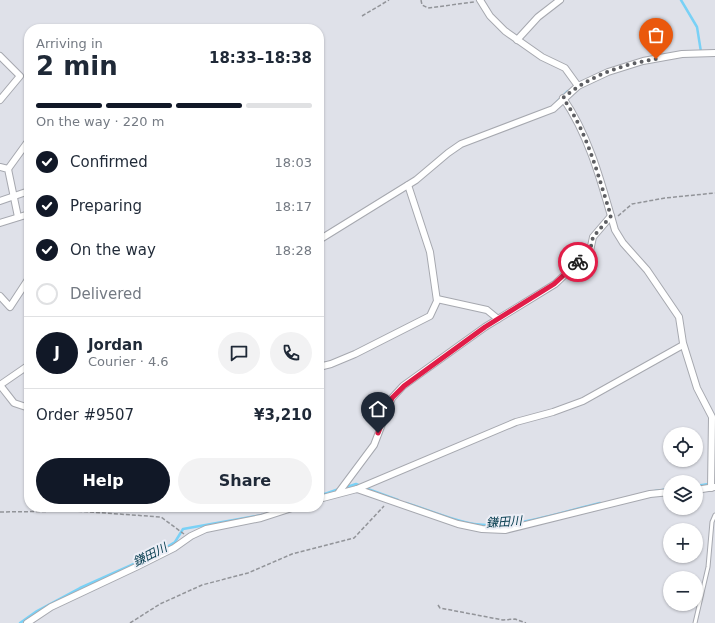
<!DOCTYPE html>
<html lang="en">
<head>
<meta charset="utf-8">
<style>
	:root { --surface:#fff; --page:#f2f2f3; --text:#1f2937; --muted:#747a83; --line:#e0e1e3; --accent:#111827 }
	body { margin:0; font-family:"DejaVu Sans","Noto Sans JP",sans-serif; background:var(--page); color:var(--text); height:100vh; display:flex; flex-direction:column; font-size:15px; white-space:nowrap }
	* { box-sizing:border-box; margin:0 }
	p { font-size:13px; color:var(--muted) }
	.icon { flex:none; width:22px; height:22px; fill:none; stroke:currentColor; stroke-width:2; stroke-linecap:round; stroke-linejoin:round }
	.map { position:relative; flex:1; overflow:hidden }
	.panel { position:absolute; left:24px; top:24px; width:300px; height:488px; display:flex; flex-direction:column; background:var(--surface); border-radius:16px; box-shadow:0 1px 3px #0004 }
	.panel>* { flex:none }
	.fabs { position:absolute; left:663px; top:427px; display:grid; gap:8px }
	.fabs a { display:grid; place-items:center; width:40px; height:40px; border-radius:50%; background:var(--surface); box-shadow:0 1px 3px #0004; font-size:20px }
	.pin { position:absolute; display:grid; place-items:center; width:34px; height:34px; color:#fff; margin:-41px -17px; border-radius:50% 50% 50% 0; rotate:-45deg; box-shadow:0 0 4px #0007 }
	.pin .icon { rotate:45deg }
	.courier { position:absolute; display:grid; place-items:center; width:40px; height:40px; margin:-20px; border:3px solid #e11d48; border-radius:50%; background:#fff; color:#222; box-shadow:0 1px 5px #0007 }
	.summary em { font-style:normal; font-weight:600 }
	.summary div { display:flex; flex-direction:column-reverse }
	.summary { display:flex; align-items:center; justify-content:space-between; height:68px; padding:0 12px }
	h1 { font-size:26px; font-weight:600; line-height:30px }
	.bar { display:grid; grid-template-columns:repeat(4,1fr); gap:6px 4px; align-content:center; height:48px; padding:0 12px }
	.bar i { height:5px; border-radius:3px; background:var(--line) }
	.bar .current { background:var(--accent) }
	.bar p { grid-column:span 4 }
	.line { display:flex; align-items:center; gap:10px; padding:0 12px; border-top:1px solid var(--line) }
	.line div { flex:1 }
	.round { display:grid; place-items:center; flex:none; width:42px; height:42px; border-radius:21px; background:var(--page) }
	ol { padding:0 12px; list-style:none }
	li { display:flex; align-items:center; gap:12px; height:44px }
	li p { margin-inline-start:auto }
	li .icon { padding:4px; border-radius:50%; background:var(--accent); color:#fff; stroke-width:4 }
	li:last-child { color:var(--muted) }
	li i { width:22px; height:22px; border:2px solid var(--line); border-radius:50% }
	.primary-button { display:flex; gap:8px; margin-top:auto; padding:8px 12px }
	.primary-button a { flex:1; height:46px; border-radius:24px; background:var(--accent); color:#fff; font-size:16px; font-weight:600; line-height:46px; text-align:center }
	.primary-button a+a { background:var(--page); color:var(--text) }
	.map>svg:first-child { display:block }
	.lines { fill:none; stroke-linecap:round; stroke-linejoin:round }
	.stream { stroke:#79d1f6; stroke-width:2.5 }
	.service-casing { stroke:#a6a8af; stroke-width:5 }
	.minor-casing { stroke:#a6a8af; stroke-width:8 }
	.path { stroke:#929499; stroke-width:1.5; stroke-dasharray:4 2; stroke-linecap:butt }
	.service { stroke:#fff; stroke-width:3 }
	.minor { stroke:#fff; stroke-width:6 }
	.done { stroke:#5e5f63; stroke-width:4; stroke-dasharray:0 7.2 }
	.route { stroke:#e11d48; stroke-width:5 }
	.labels { text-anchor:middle; stroke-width:4; stroke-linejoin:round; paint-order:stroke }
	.water-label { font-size:12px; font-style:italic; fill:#033a4d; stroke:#eceef6 }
</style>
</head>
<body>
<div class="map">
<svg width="715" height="623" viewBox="0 0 715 623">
	<rect width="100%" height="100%" fill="#dfe1e9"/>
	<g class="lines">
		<!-- stream -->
		<g class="stream">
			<path d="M 681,0 L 697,27 L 701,52"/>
			<path d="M 557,102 L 568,91"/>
			<path d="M 696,486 L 715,483"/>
			<path d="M 344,488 L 356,484 L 361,486"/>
			<path d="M 365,488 L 398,500"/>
			<path d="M 655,491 L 670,489"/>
			<path d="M 319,496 L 339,489"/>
			<path d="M 406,503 C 429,510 451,520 474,524 C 512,530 562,512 600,503"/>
			<path d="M 278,509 L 285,507"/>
			<path d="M 20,623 L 37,611 L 80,588 L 154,555 L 175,542 L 183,529 L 262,515"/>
		</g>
		<!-- service casing -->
		<g class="service-casing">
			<path id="service" d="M 695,623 L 708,567 L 712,522 L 715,515"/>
		</g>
		<!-- minor casing -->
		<g class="minor-casing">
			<g id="minor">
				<path d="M 480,0 L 490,16 L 505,31 L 542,57 L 565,68 L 578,86"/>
				<path d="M 517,40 L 538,17 L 560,0"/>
				<path d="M 0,56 L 20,76 L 0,100"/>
				<path d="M 563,98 C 590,137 602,185 615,230 L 623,243 L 647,270 L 679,317 L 683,343 L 697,388 L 712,417 L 711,488"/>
				<path d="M 0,167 L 8,169 L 18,217"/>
				<path d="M 8,169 L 29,140"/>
				<path d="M 0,201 L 29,191"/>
				<path d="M 0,223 L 29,214"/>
				<path d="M 319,240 L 416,180 L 448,153 L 461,144 L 553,109 L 578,86 L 608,72 L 643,61 L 682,54 L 715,53"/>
				<path d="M 0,296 L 10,307 L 29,278"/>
				<path d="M 437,299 L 487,310 L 498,319"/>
				<path d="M 319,367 L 331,364 L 355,354 L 430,316 L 437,301 L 430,252 L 408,185"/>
				<path d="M 0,385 L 14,403 L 29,408"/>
				<path d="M 0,385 L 29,365"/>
				<path d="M 357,489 L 516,422 L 553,412 L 583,401 L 683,345"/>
				<path d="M 696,490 L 715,487"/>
				<path d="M 339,492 L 374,445 L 392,398 L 403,386 L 485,327 L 555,284 L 590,251 L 593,237 L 611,216"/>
				<path d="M 319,499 L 357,489 L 458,524 L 482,529 L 505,530 L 650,494 L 670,492"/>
				<path d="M 27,623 L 51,607 L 136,567 L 174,548 L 191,536 L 206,529 L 261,518 L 295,507"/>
			</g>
		</g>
		<!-- path -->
		<g class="path">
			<path d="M 421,0 L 422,5 L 428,8 L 474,2"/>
			<path d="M 362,16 L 389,0"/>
			<path d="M 618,216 L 632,204 L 665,198 L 715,193"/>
			<path d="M 0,512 L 76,511 L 161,517 L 184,534"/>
			<path d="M 438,605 L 440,608 L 503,620 L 515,619 L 526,623"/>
			<path d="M 130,623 L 160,604 L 202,585 L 248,573 L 292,554 L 354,538 L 384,506"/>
		</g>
		<!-- service -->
		<use href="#service" class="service"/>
		<!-- minor -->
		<use href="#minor" class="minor"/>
	</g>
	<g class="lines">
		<!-- done -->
		<path class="done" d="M 578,262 L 590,251 L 593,237 L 611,216 C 598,176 588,133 563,98 C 589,76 623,64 656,59"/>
		<!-- route -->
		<path class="route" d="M 378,433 L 392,398 L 404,386 L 485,327 L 554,284 L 578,262"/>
	</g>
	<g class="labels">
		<!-- water labels -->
		<g class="water-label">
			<text transform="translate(504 522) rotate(-4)" y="4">鎌田川</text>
			<text transform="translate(150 555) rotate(-27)" y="4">鎌田川</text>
		</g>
	</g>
</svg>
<div class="fabs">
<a><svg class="icon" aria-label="locate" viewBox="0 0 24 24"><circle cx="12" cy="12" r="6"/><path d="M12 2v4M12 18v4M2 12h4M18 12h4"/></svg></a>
<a><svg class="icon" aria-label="layers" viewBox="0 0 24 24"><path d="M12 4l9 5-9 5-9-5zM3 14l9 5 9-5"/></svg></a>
<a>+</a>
<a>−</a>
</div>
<div class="pin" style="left:656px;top:59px;background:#ea580c"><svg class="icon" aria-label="bag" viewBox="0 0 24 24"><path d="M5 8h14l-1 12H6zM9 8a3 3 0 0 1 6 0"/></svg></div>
<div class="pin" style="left:378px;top:433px;background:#1f2937"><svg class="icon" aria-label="home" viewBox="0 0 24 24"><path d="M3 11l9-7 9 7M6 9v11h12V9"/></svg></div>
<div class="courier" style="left:578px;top:262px"><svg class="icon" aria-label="bike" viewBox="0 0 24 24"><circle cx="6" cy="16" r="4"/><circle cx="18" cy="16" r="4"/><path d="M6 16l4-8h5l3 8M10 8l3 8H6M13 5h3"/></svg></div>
<section class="panel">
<div class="summary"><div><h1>2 min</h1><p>Arriving in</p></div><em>18:33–18:38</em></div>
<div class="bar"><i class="current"></i><i class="current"></i><i class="current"></i><i></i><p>On the way · 220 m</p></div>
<ol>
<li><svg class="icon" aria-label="check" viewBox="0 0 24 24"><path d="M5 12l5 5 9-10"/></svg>Confirmed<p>18:03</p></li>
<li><svg class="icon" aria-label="check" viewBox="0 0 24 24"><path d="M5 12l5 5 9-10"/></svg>Preparing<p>18:17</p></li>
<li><svg class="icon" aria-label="check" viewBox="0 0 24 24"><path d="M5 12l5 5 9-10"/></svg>On the way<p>18:28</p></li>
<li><i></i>Delivered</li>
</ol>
<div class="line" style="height:72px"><b class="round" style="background:var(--accent);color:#fff">J</b><div><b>Jordan</b><p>Courier · 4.6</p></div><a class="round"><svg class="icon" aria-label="chat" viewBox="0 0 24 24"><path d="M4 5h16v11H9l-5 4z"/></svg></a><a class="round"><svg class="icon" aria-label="phone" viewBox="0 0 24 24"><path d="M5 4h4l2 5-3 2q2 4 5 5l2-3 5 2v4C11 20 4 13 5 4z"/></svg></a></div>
<div class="line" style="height:52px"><div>Order #9507</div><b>¥3,210</b></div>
<div class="primary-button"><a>Help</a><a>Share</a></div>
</section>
</div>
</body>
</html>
